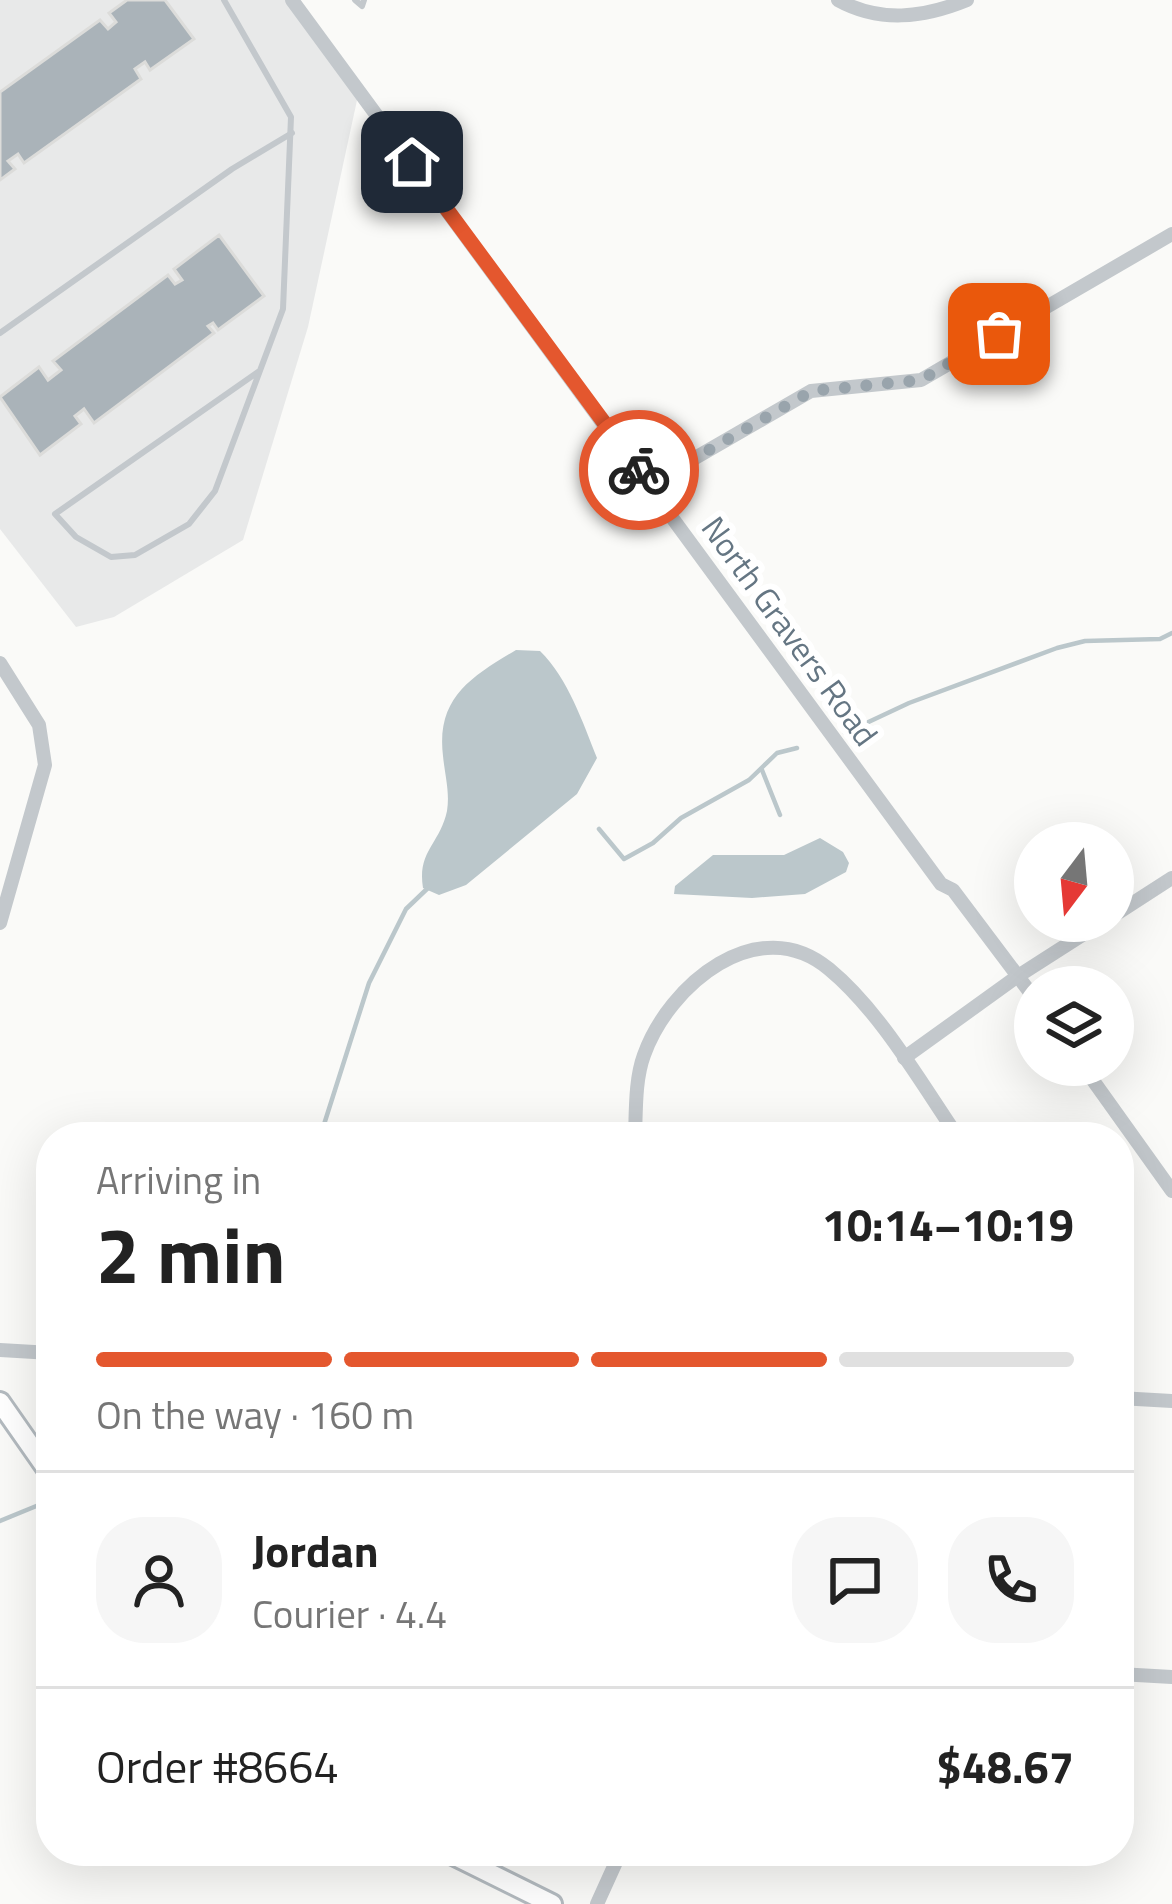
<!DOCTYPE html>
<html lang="en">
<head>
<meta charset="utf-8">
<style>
	:root { --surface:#fff; --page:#f6f6f6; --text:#222; --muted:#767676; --line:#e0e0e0; --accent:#e4572e }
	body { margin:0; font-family:"Titillium Web",sans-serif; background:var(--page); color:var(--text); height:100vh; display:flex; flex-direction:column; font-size:45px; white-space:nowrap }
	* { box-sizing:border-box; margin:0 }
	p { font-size:39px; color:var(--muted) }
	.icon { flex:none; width:66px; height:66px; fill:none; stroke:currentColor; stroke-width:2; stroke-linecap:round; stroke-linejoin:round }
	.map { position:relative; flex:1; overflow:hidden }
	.details { position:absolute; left:36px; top:1122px; width:1098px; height:744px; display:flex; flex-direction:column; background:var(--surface); border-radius:48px; box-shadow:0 12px 48px #0002 }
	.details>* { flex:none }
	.needle { width:78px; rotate:196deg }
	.buttons { position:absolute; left:1014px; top:822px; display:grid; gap:24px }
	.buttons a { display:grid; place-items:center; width:120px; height:120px; border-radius:50%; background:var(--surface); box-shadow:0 12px 48px #0002; font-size:60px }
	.pin { position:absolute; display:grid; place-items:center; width:102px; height:102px; color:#fff; margin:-51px; border-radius:24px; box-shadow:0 6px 18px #0006 }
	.courier { position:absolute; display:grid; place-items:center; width:120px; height:120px; margin:-60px; border:9px solid #e4572e; border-radius:50%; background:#fff; color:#222; box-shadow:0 3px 15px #0007 }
	.summary em { font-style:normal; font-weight:700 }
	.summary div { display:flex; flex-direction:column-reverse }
	.summary { display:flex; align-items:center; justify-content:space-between; height:204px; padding:0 60px }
	h1 { font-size:78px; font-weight:700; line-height:90px }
	.bar { display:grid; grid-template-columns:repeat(4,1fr); gap:18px 12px; align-content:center; height:144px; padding:0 60px }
	.bar i { height:15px; border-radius:9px; background:var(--line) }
	.bar .current { background:var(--accent) }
	.bar p { grid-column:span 4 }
	.line { display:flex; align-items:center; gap:30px; padding:0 60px; border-top:3px solid var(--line) }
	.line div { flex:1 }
	.round { display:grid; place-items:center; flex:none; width:126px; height:126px; border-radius:48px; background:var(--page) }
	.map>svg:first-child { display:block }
	.built { fill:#e8e9e9 }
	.water { fill:#bbc7cb }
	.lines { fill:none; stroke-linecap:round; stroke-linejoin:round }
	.stream { stroke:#bbc7cb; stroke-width:4.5 }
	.building { fill:#aab3b9; stroke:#dcdcda; stroke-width:3 }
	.secondary-casing { stroke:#b3babf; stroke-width:24 }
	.service { stroke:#c3c8cc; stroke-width:6 }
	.minor { stroke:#c3c8cc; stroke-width:14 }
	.secondary { stroke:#fff; stroke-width:18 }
	.done { stroke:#99a4ac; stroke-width:12; stroke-dasharray:0 21.6 }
	.route { stroke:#e4572e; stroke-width:15 }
	.labels { text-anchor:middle; stroke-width:12; stroke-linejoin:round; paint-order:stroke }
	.street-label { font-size:33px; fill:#657683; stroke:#fff }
</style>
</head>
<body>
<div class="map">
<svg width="1172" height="1904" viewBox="0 0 1172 1904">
	<rect width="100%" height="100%" fill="#fafaf8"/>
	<!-- built -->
	<path class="built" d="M 0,0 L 292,0 L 359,91 L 308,327 L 243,540 L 114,617 L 76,627 L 0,529 Z"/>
	<!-- water -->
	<g class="water">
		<path d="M 516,650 L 540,651 C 568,678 583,723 597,758 L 577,794 L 466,885 L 439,895 L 423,888 C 417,851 440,844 447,811 C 450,792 445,776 443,756 C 436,698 471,677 516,650 Z"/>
		<path d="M 820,838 L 843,852 L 849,863 L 846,872 L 805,894 L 752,898 L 674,894 L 675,886 L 713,855 L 784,855 Z"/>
	</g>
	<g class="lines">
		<!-- stream -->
		<g class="stream">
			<path d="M 845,733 L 909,703 L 1057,648 L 1085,641 L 1160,639 L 1172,633"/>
			<path d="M 762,770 L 780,815"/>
			<path d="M 599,829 L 624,859 L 653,843 L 681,818 L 749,780 L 777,753 L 797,748"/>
			<path d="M 320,1137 L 369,983 L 406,909 L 429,887"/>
			<path d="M 0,1521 L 51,1500"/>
		</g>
	</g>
	<!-- building -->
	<g class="building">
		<path d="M 127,0 L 165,0 L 194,39 L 150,70 L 145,62 L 135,69 L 141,79 L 24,163 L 18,154 L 8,161 L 15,169 L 0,180 L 0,92 L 100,20 L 108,29 L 116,22 L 109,13 Z"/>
		<path d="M 219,235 L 264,296 L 218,330 L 213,323 L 208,326 L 214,333 L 94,423 L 84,409 L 75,416 L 81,424 L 40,455 L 0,397 L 39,367 L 48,380 L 61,370 L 53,361 L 168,275 L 175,284 L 182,280 L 174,269 Z"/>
	</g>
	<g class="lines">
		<!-- secondary casing -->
		<g class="secondary-casing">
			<g id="secondary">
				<path d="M 0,1402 L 51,1475"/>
				<path d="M 445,1851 L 552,1904"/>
			</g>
		</g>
		<!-- service -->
		<g class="service">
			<path d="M 224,0 L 291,117 L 283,309 L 215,491 L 189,524 L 135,555 L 111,557 L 76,537 L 55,514 L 258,372"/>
			<path d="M 355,0 L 362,6 L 364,0"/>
			<path d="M 0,333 L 232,169 L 292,133"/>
		</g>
		<!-- minor -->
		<g class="minor">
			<path d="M 292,0 L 941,884 L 953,890 L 1035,999"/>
			<path d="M 838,0 C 880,23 923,18 967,0"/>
			<path d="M 650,484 L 811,391 L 921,380 L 1172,234"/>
			<path d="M 0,663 L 39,725 L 45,765 L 0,923"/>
			<path d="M 1113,916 L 1172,878"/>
			<path d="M 904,1058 L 1018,976 L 1104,921"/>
			<path d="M 1082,1065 L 1172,1191"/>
			<path d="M 635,1137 C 636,1111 635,1079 644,1055 C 669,985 758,910 829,969 C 880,1011 921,1083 958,1137"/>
			<path d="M 0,1350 L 51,1353"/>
			<path d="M 1119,1398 L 1172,1401"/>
			<path d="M 1119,1674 L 1172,1677"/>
			<path d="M 597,1904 L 621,1851"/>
		</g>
		<!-- secondary -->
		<use href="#secondary" class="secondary"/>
	</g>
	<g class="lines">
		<!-- done -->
		<path class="done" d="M 639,470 L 650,484 L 812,391 L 921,380 L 999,334"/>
		<!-- route -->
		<path class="route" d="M 412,162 L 639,470"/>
	</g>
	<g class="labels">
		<!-- street labels -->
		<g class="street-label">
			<text transform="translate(790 631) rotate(54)" y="12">North Gravers Road</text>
		</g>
	</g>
</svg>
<div class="buttons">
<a><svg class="needle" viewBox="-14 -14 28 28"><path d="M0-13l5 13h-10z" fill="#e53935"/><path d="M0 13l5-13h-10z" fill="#767676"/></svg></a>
<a><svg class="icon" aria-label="layers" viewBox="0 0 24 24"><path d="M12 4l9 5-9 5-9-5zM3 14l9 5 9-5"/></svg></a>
</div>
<div class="pin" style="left:999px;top:334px;background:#ea580c"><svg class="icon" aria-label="bag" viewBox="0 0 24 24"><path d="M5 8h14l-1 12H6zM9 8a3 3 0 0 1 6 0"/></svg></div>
<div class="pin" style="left:412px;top:162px;background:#1f2937"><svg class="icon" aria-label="home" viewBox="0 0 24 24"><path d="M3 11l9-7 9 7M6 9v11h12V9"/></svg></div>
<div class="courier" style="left:639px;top:470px"><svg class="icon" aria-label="bike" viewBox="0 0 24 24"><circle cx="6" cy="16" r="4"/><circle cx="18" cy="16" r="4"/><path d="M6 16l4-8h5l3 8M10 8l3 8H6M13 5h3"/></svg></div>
<section class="details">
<div class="summary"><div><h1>2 min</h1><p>Arriving in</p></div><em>10:14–10:19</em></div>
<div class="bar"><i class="current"></i><i class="current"></i><i class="current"></i><i></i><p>On the way · 160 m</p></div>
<div class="line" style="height:216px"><a class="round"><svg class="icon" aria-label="person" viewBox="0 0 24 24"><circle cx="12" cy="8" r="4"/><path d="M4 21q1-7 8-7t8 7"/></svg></a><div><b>Jordan</b><p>Courier · 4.4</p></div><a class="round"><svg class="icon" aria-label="chat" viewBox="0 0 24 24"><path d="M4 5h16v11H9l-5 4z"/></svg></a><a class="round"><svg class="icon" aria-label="phone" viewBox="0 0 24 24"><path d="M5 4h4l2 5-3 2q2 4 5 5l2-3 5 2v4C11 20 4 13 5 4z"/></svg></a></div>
<div class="line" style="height:156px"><div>Order #8664</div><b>$48.67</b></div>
</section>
</div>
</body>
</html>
